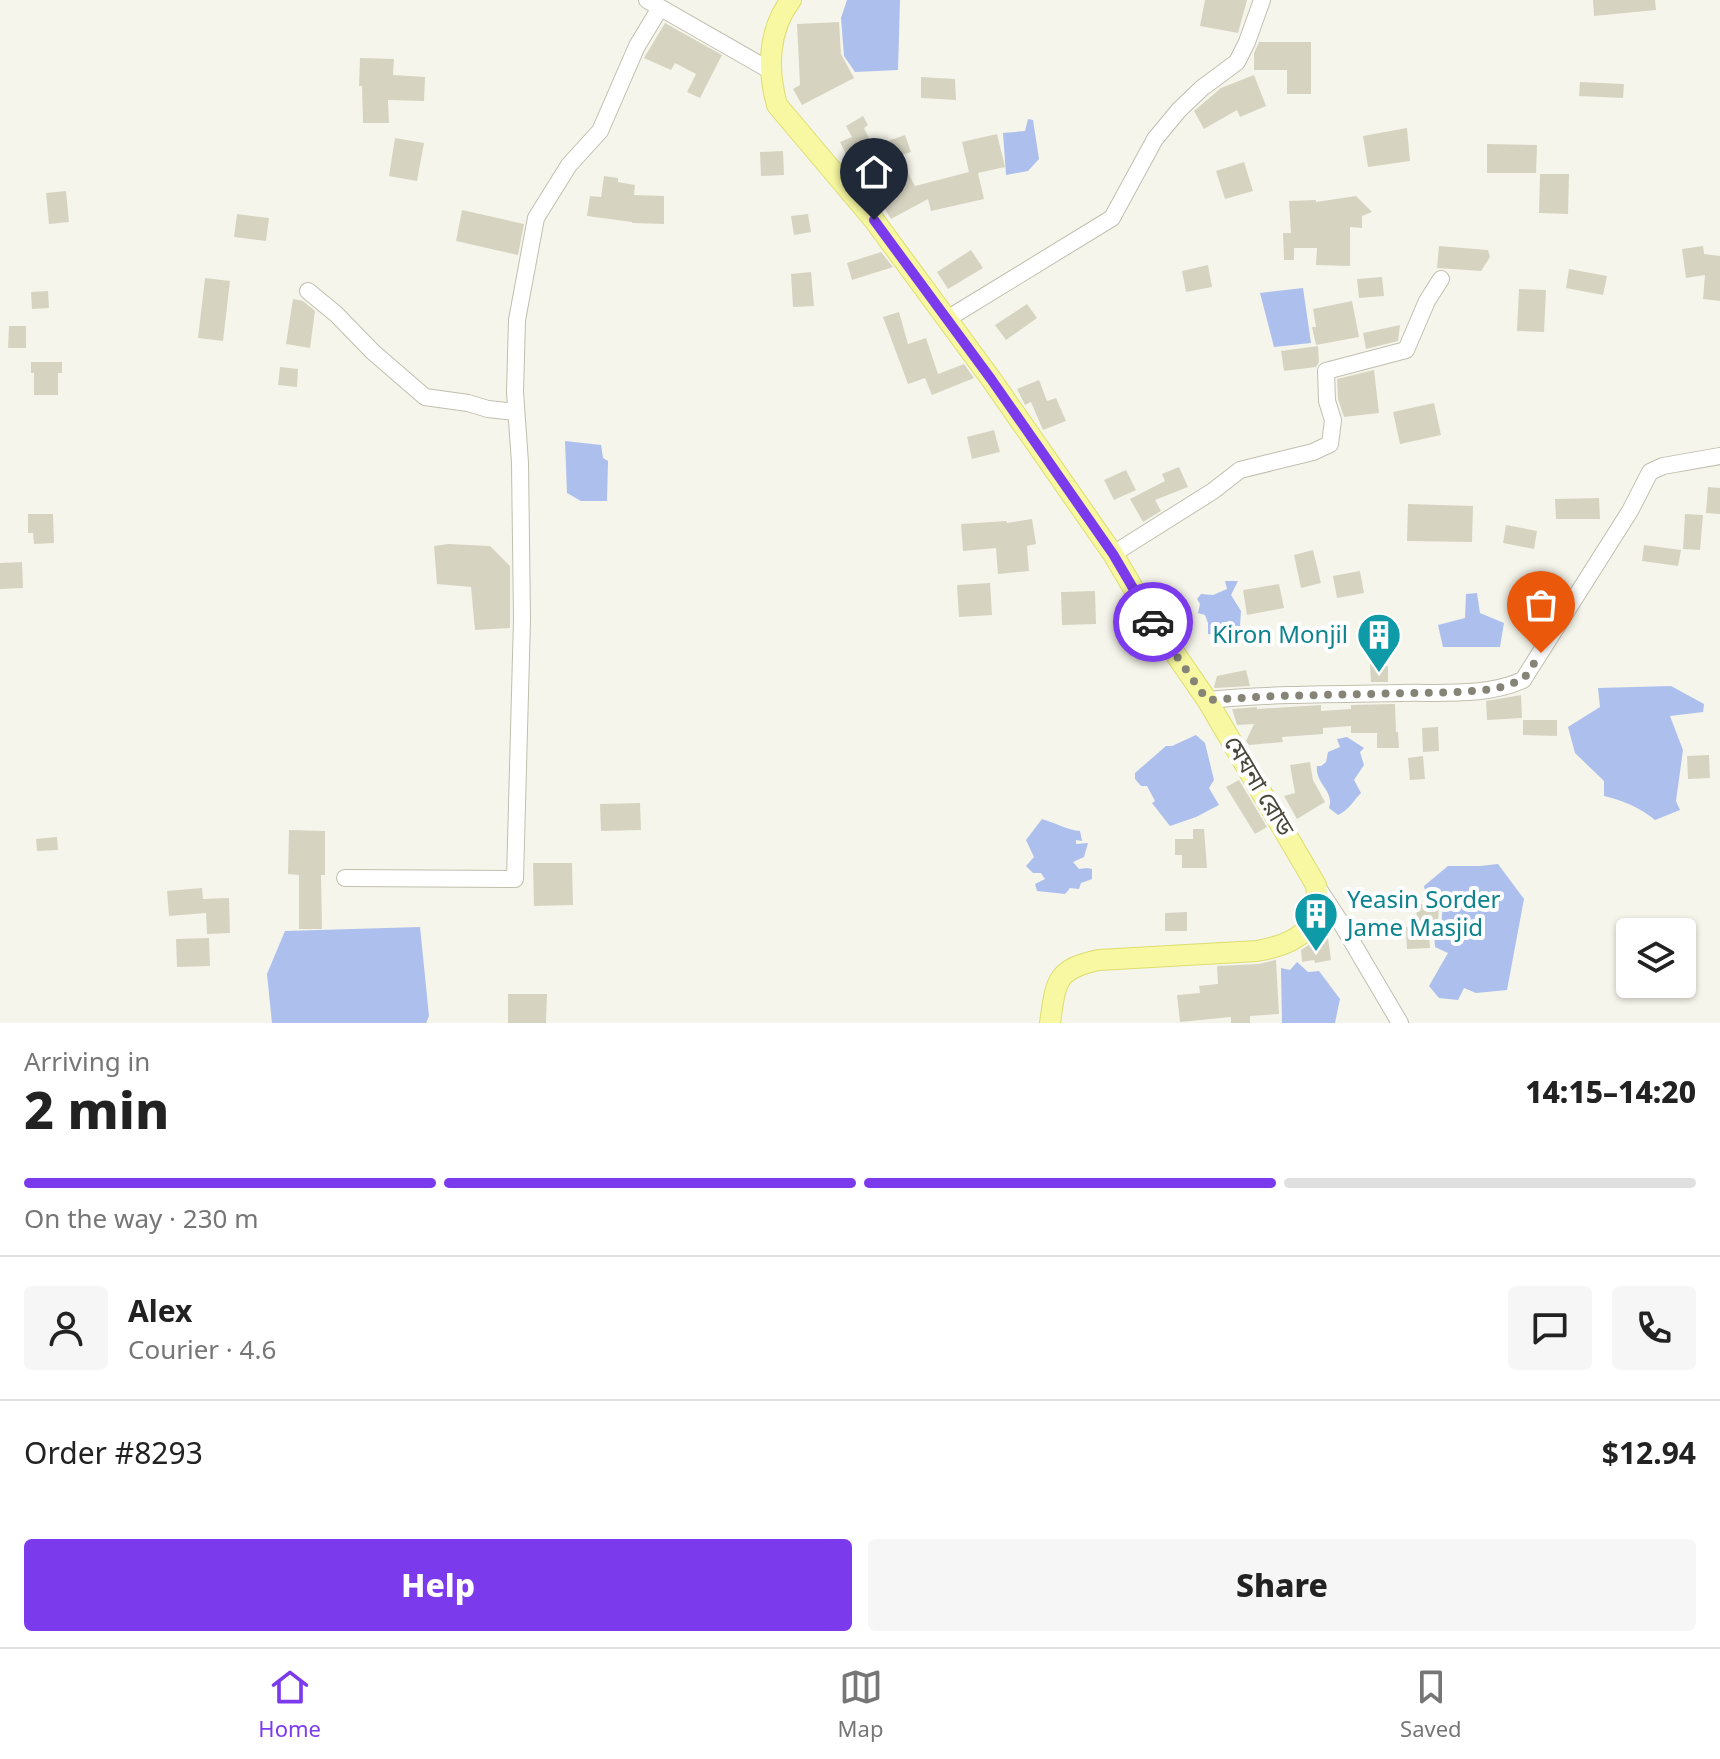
<!DOCTYPE html>
<html lang="en">
<head>
<meta charset="utf-8">
<style>
	:root { --surface:#fff; --page:#f6f6f6; --text:#222; --muted:#767676; --line:#e0e0e0; --accent:#7c3aed }
	body { margin:0; font-family:"Noto Sans","Noto Sans Bengali",sans-serif; background:var(--page); color:var(--text); height:100vh; display:flex; flex-direction:column; font-size:30px; white-space:nowrap }
	* { box-sizing:border-box; margin:0 }
	p { font-size:26px; color:var(--muted) }
	.icon { flex:none; width:44px; height:44px; fill:none; stroke:currentColor; stroke-width:2; stroke-linecap:round; stroke-linejoin:round }
	.map { position:relative; height:1023px; overflow:hidden }
	.panel { display:flex; flex-direction:column; background:var(--surface); flex:1 }
	.panel>* { flex:none }
	.controls { position:absolute; left:1616px; top:918px; display:grid; gap:16px }
	.controls a { display:grid; place-items:center; width:80px; height:80px; border-radius:8px; background:var(--surface); box-shadow:0 2px 6px #0004; font-size:40px }
	.pin { position:absolute; display:grid; place-items:center; width:68px; height:68px; color:#fff; margin:-82px -34px; border-radius:50% 50% 50% 0; rotate:-45deg; box-shadow:0 0 8px #0007 }
	.pin .icon { rotate:45deg }
	.courier { position:absolute; display:grid; place-items:center; width:80px; height:80px; margin:-40px; border:6px solid #7c3aed; border-radius:50%; background:#fff; color:#222; box-shadow:0 2px 10px #0007 }
	.head em { font-style:normal; font-weight:800 }
	.head div { display:flex; flex-direction:column-reverse }
	.head { display:flex; align-items:center; justify-content:space-between; height:136px; padding:0 24px }
	h1 { font-size:52px; font-weight:800; line-height:60px }
	.bar { display:grid; grid-template-columns:repeat(4,1fr); gap:12px 8px; align-content:center; height:96px; padding:0 24px }
	.bar i { height:10px; border-radius:6px; background:var(--line) }
	.bar .selected { background:var(--accent) }
	.bar p { grid-column:span 4 }
	.line { display:flex; align-items:center; gap:20px; padding:0 24px; border-top:2px solid var(--line) }
	.line div { flex:1 }
	.round { display:grid; place-items:center; flex:none; width:84px; height:84px; border-radius:8px; background:var(--page) }
	.button { display:flex; gap:16px; margin-top:auto; padding:16px 24px }
	.button a { flex:1; height:92px; border-radius:8px; background:var(--accent); color:#fff; font-size:32px; font-weight:800; line-height:92px; text-align:center }
	.button a+a { background:var(--page); color:var(--text) }
	.tab-bar { display:flex; justify-content:space-around; align-items:center; height:112px; border-top:2px solid var(--line); background:var(--surface); font-size:22px; color:var(--muted) }
	.tab-bar a { display:grid; justify-items:center; gap:4px }
	.tab-bar .selected { color:var(--accent) }
	.map>svg:first-child { display:block }
	.water { fill:#adbfed }
	.building { fill:#d6d4c1 }
	.lines { fill:none; stroke-linecap:round; stroke-linejoin:round }
	.minor-casing { stroke:#c0bfae; stroke-width:18 }
	.major-casing { stroke:#dddd71; stroke-width:22 }
	.minor { stroke:#fff; stroke-width:16 }
	.major { stroke:#f7f8a1; stroke-width:20 }
	.done { stroke:#858477; stroke-width:8; stroke-dasharray:0 14.4 }
	.route { stroke:#7c3aed; stroke-width:10 }
	.labels { text-anchor:middle; stroke-width:8; stroke-linejoin:round; paint-order:stroke }
	.culture-label { font-size:24px; fill:#0d838f; stroke:#fff; text-anchor:end }
	.street-label { font-size:24px; fill:#494739; stroke:#fff }
</style>
</head>
<body>
<div class="map">
<svg width="1720" height="1023" viewBox="0 0 1720 1023">
	<rect width="100%" height="100%" fill="#f5f5eb"/>
	<!-- water -->
	<g class="water">
		<path d="M 847,0 L 900,0 L 898,70 L 855,72 L 844,56 L 841,18 Z"/>
		<path d="M 1028,119 L 1033,120 L 1039,159 L 1028,171 L 1006,175 L 1003,133 L 1025,131 Z"/>
		<path d="M 1303,288 L 1311,343 L 1274,347 L 1260,293 Z"/>
		<path d="M 565,441 L 601,445 L 603,458 L 608,461 L 607,501 L 581,501 L 567,493 Z"/>
		<path d="M 1225,581 L 1238,581 L 1231,595 L 1241,611 L 1240,625 L 1244,634 L 1236,634 L 1231,630 L 1217,635 L 1208,634 L 1208,623 L 1205,615 L 1198,613 L 1200,604 L 1197,599 L 1201,594 L 1213,595 L 1227,589 Z"/>
		<path d="M 1477,593 L 1480,613 L 1504,623 L 1500,647 L 1443,647 L 1438,625 L 1465,618 L 1466,594 Z"/>
		<path d="M 1671,686 L 1704,704 L 1703,712 L 1670,716 L 1683,750 L 1676,801 L 1680,810 L 1655,820 C 1641,808 1622,800 1604,796 L 1604,781 L 1575,753 L 1568,727 L 1600,707 L 1598,688 Z"/>
		<path d="M 1196,735 L 1205,743 L 1214,780 L 1209,788 L 1219,805 L 1196,817 L 1170,826 L 1152,803 L 1155,801 L 1147,786 L 1141,786 L 1135,779 L 1135,773 L 1166,746 L 1172,746 Z"/>
		<path d="M 1347,737 L 1364,748 L 1360,752 L 1364,765 L 1354,780 L 1361,793 C 1353,801 1349,810 1338,815 L 1329,808 C 1335,791 1315,784 1317,766 L 1321,766 L 1326,762 L 1328,752 L 1340,747 L 1337,739 Z"/>
		<path d="M 1042,819 C 1053,822 1070,831 1080,831 L 1082,841 L 1076,840 L 1076,844 L 1088,843 L 1084,857 L 1073,862 L 1079,869 L 1087,868 L 1092,869 L 1092,879 L 1081,883 L 1079,889 L 1070,888 L 1065,894 L 1037,891 L 1035,884 L 1045,879 L 1041,873 L 1033,873 L 1026,866 L 1034,857 L 1026,840 Z"/>
		<path d="M 1498,864 L 1524,899 L 1507,990 L 1476,993 L 1464,988 L 1458,1000 L 1439,998 L 1429,986 L 1448,953 L 1435,947 L 1434,930 L 1441,930 L 1443,901 L 1427,899 L 1424,886 L 1448,866 L 1480,866 Z"/>
		<path d="M 420,927 L 429,1016 L 426,1023 L 272,1023 L 267,974 L 285,931 Z"/>
		<path d="M 1297,962 L 1308,972 L 1319,971 L 1340,999 L 1335,1023 L 1282,1023 L 1281,968 L 1290,970 Z"/>
	</g>
	<!-- building -->
	<g class="building">
		<path d="M 1205,0 L 1247,0 L 1238,33 L 1200,26 Z"/>
		<path d="M 1593,0 L 1655,0 L 1656,10 L 1594,16 Z"/>
		<path d="M 839,22 L 841,54 L 854,78 L 802,105 L 793,89 L 800,85 L 797,24 Z"/>
		<path d="M 665,23 L 722,55 L 700,98 L 687,92 L 696,74 L 675,63 L 671,70 L 644,58 Z"/>
		<path d="M 1259,42 L 1311,42 L 1311,94 L 1287,94 L 1287,70 L 1254,70 L 1254,53 Z"/>
		<path d="M 360,58 L 394,59 L 393,75 L 425,77 L 424,101 L 388,100 L 389,123 L 363,123 L 362,86 L 359,86 Z"/>
		<path d="M 1254,75 L 1266,106 L 1240,117 L 1237,110 L 1204,129 L 1194,111 L 1221,88 Z"/>
		<path d="M 921,77 L 955,79 L 956,100 L 921,98 Z"/>
		<path d="M 1580,82 L 1624,84 L 1623,98 L 1579,96 Z"/>
		<path d="M 863,116 L 868,125 L 864,128 L 872,145 L 847,156 L 840,142 L 852,137 L 846,126 Z"/>
		<path d="M 1407,128 L 1410,161 L 1368,167 L 1363,136 Z"/>
		<path d="M 997,134 L 1005,167 L 978,173 L 984,199 L 931,211 L 928,199 L 891,219 L 879,199 L 875,201 L 872,197 L 861,177 L 885,165 L 877,145 L 905,135 L 911,152 L 899,156 L 915,186 L 969,172 L 962,142 Z"/>
		<path d="M 395,138 L 424,143 L 417,181 L 389,176 Z"/>
		<path d="M 1487,144 L 1537,145 L 1536,173 L 1487,173 Z"/>
		<path d="M 783,151 L 784,175 L 761,176 L 760,152 Z"/>
		<path d="M 1244,162 L 1253,191 L 1225,199 L 1216,171 Z"/>
		<path d="M 1540,174 L 1569,174 L 1568,214 L 1539,213 Z"/>
		<path d="M 604,176 L 618,178 L 618,182 L 635,185 L 634,195 L 664,196 L 664,224 L 632,223 L 632,222 L 587,216 L 590,196 L 601,197 Z"/>
		<path d="M 66,191 L 69,222 L 49,224 L 46,193 Z"/>
		<path d="M 1356,196 L 1372,212 L 1362,216 L 1362,228 L 1350,227 L 1350,266 L 1316,265 L 1317,248 L 1294,248 L 1294,260 L 1284,260 L 1283,233 L 1291,233 L 1289,201 L 1316,200 L 1316,202 Z"/>
		<path d="M 462,210 L 524,224 L 518,255 L 456,241 Z"/>
		<path d="M 237,214 L 269,218 L 266,241 L 234,237 Z"/>
		<path d="M 808,214 L 811,232 L 794,235 L 791,216 Z"/>
		<path d="M 1439,246 L 1488,250 L 1490,257 L 1481,271 L 1437,268 Z"/>
		<path d="M 1703,246 L 1704,254 L 1720,256 L 1720,301 L 1703,299 L 1705,275 L 1686,278 L 1682,249 Z"/>
		<path d="M 971,250 L 983,268 L 948,289 L 937,272 Z"/>
		<path d="M 881,252 L 893,267 L 852,280 L 847,263 Z"/>
		<path d="M 1208,265 L 1212,287 L 1186,292 L 1182,271 Z"/>
		<path d="M 1569,269 L 1607,276 L 1603,295 L 1566,288 Z"/>
		<path d="M 811,272 L 814,306 L 793,307 L 791,274 Z"/>
		<path d="M 1382,277 L 1384,296 L 1359,298 L 1357,279 Z"/>
		<path d="M 205,278 L 230,281 L 223,341 L 198,338 Z"/>
		<path d="M 1519,289 L 1546,290 L 1544,332 L 1517,331 Z"/>
		<path d="M 48,291 L 49,308 L 32,309 L 31,292 Z"/>
		<path d="M 293,299 L 303,301 L 315,311 L 310,348 L 286,344 Z"/>
		<path d="M 1352,301 L 1359,337 L 1316,345 L 1312,327 L 1316,327 L 1313,309 Z"/>
		<path d="M 1027,304 L 1037,318 L 1006,340 L 995,325 Z"/>
		<path d="M 899,312 L 908,344 L 926,338 L 938,374 L 964,364 L 974,378 L 932,395 L 925,378 L 908,384 L 883,317 Z"/>
		<path d="M 1400,325 L 1398,341 L 1366,349 L 1363,333 Z"/>
		<path d="M 9,326 L 26,326 L 26,348 L 8,348 Z"/>
		<path d="M 1318,346 L 1319,362 L 1316,367 L 1284,371 L 1281,351 Z"/>
		<path d="M 31,362 L 62,362 L 62,373 L 58,373 L 58,395 L 34,395 L 34,373 L 31,373 Z"/>
		<path d="M 280,367 L 298,369 L 297,387 L 278,385 Z"/>
		<path d="M 1374,370 L 1379,413 L 1344,417 L 1338,399 L 1337,379 Z"/>
		<path d="M 1039,380 L 1047,401 L 1056,398 L 1066,421 L 1043,430 L 1031,402 L 1025,405 L 1017,389 Z"/>
		<path d="M 1434,403 L 1441,435 L 1400,444 L 1393,412 Z"/>
		<path d="M 994,430 L 1000,452 L 972,459 L 967,437 Z"/>
		<path d="M 1179,467 L 1188,487 L 1155,500 L 1161,511 L 1143,522 L 1130,499 L 1165,481 L 1162,474 Z"/>
		<path d="M 1126,470 L 1136,490 L 1114,500 L 1104,480 Z"/>
		<path d="M 1708,487 L 1720,488 L 1720,514 L 1706,513 Z"/>
		<path d="M 1599,498 L 1600,519 L 1556,519 L 1555,499 Z"/>
		<path d="M 1408,504 L 1473,506 L 1472,542 L 1407,541 Z"/>
		<path d="M 28,514 L 53,514 L 54,543 L 34,544 L 33,533 L 28,533 Z"/>
		<path d="M 1685,514 L 1703,515 L 1700,550 L 1683,549 Z"/>
		<path d="M 1032,519 L 1036,544 L 1027,546 L 1029,571 L 998,574 L 996,548 L 963,551 L 961,524 L 1006,521 L 1007,523 Z"/>
		<path d="M 1506,525 L 1537,531 L 1534,549 L 1503,543 Z"/>
		<path d="M 448,544 L 490,546 L 510,566 L 510,628 L 475,630 L 471,587 L 437,584 L 434,546 Z"/>
		<path d="M 1644,545 L 1681,550 L 1678,566 L 1642,561 Z"/>
		<path d="M 1313,550 L 1321,583 L 1301,588 L 1294,555 Z"/>
		<path d="M 22,562 L 23,588 L 0,589 L 0,563 Z"/>
		<path d="M 1360,571 L 1364,593 L 1337,598 L 1333,576 Z"/>
		<path d="M 990,583 L 992,615 L 959,617 L 957,585 Z"/>
		<path d="M 1279,584 L 1284,608 L 1247,615 L 1243,590 Z"/>
		<path d="M 1095,591 L 1096,624 L 1062,625 L 1061,592 Z"/>
		<path d="M 1370,664 L 1388,666 L 1388,682 L 1371,682 Z"/>
		<path d="M 1246,670 L 1250,686 L 1215,688 L 1214,687 L 1217,676 Z"/>
		<path d="M 1521,695 L 1522,718 L 1487,720 L 1486,701 Z"/>
		<path d="M 1395,704 L 1396,732 L 1398,732 L 1399,748 L 1377,748 L 1377,733 L 1351,733 L 1351,726 L 1323,728 L 1323,734 L 1282,737 L 1283,742 L 1249,745 L 1246,741 L 1254,724 L 1237,725 L 1232,709 L 1257,707 L 1257,709 L 1321,705 L 1321,711 L 1351,709 L 1351,705 Z"/>
		<path d="M 1523,720 L 1557,720 L 1557,736 L 1523,735 Z"/>
		<path d="M 1438,727 L 1439,751 L 1423,752 L 1422,728 Z"/>
		<path d="M 1709,755 L 1710,778 L 1688,779 L 1687,756 Z"/>
		<path d="M 1423,756 L 1425,779 L 1410,780 L 1408,758 Z"/>
		<path d="M 1310,762 L 1313,780 L 1325,802 L 1297,819 L 1284,796 L 1295,793 L 1290,765 Z"/>
		<path d="M 1239,780 L 1267,827 L 1255,834 L 1226,787 Z"/>
		<path d="M 640,803 L 641,830 L 601,831 L 600,804 Z"/>
		<path d="M 1193,829 L 1204,829 L 1207,868 L 1182,868 L 1182,855 L 1175,855 L 1175,839 L 1193,839 Z"/>
		<path d="M 289,830 L 325,831 L 325,875 L 321,875 L 322,929 L 299,929 L 299,875 L 288,874 Z"/>
		<path d="M 57,837 L 58,850 L 37,851 L 36,839 Z"/>
		<path d="M 533,863 L 572,863 L 573,905 L 534,906 Z"/>
		<path d="M 202,888 L 203,899 L 229,898 L 230,933 L 207,934 L 206,913 L 169,916 L 167,891 Z"/>
		<path d="M 1417,904 L 1439,904 L 1438,924 L 1428,924 L 1430,948 L 1407,949 L 1406,927 L 1416,926 Z"/>
		<path d="M 1187,912 L 1187,931 L 1165,931 L 1165,913 Z"/>
		<path d="M 209,938 L 210,966 L 177,967 L 176,939 Z"/>
		<path d="M 1328,938 L 1331,960 L 1315,963 L 1314,960 L 1302,962 L 1301,950 L 1310,944 Z"/>
		<path d="M 1276,960 L 1279,1014 L 1250,1016 L 1250,1023 L 1231,1023 L 1231,1017 L 1180,1022 L 1177,995 L 1200,993 L 1199,986 L 1218,984 L 1217,966 L 1258,964 Z"/>
		<path d="M 508,994 L 547,994 L 546,1023 L 508,1023 Z"/>
	</g>
	<g class="lines">
		<!-- minor casing -->
		<g class="minor-casing">
			<g id="minor">
				<path d="M 647,0 L 771,71"/>
				<path d="M 308,291 L 336,314 L 373,352 L 425,397 L 468,403 L 488,409 L 516,412"/>
				<path d="M 947,319 L 1112,218 L 1155,139 L 1179,110 L 1202,88 L 1237,62 L 1247,42 L 1262,0"/>
				<path d="M 1113,554 L 1213,491 L 1240,470 L 1313,452 L 1330,444 L 1333,420 L 1327,401 L 1326,371 L 1406,350 L 1427,301 L 1441,279"/>
				<path d="M 1207,700 C 1271,694 1336,694 1400,693 C 1440,692 1485,697 1523,680 L 1630,511 L 1650,472 L 1663,466 L 1720,456"/>
				<path d="M 345,878 L 515,879 L 522,619 L 520,463 L 515,392 L 517,320 L 536,218 L 569,165 L 600,131 L 637,46 L 660,8"/>
				<path d="M 1316,885 L 1341,923 L 1400,1023"/>
			</g>
		</g>
		<!-- major casing -->
		<g class="major-casing">
			<path id="major" d="M 791,0 C 768,30 767,69 777,105 L 874,220 L 991,379 L 1113,554 L 1152,620 L 1207,700 L 1316,885 C 1322,929 1297,944 1257,951 L 1099,960 C 1055,969 1056,982 1050,1023"/>
		</g>
		<!-- minor -->
		<use href="#minor" class="minor"/>
		<!-- major -->
		<use href="#major" class="major"/>
	</g>
	<g class="lines">
		<!-- done -->
		<path class="done" d="M 1153,622 L 1207,700 L 1273,696 L 1461,692 L 1495,689 L 1523,680 L 1541,653"/>
		<!-- route -->
		<path class="route" d="M 874,220 L 991,379 L 1113,554 L 1153,622"/>
	</g>
	<!-- icons -->
	<defs>
		<g id="building-pin" transform="scale(2.3)"><path d="M0 17L-7.5 6A9.5 9.5 0 1 1 7.5 6Z" fill="#0f9aa8" stroke="#fff"/><path d="M-4-6H4V6H1V3H-1V6H-4ZM-2.5-4.3h1.7v1.8h-1.7ZM.8-4.3h1.7v1.8H.8ZM-2.5-1h1.7V.8h-1.7ZM.8-1h1.7V.8H.8Z" fill="#fff"/></g>
	</defs>
	<g fill-rule="evenodd">
		<use href="#building-pin" x="1379" y="635"/>
		<use href="#building-pin" x="1316" y="914"/>
	</g>
	<g class="labels">
		<!-- culture labels -->
		<g class="culture-label">
			<text x="1348" y="643">Kiron Monjil</text>
			<text x="1347" y="908" text-anchor="start">Yeasin Sorder<tspan x="1347" dy="28">Jame Masjid</tspan></text>
		</g>
		<!-- street labels -->
		<g class="street-label">
			<text transform="translate(1259 786) rotate(59)" y="8">মেঘনা রোড</text>
		</g>
	</g>
</svg>
<div class="controls">
<a><svg class="icon" aria-label="layers" viewBox="0 0 24 24"><path d="M12 4l9 5-9 5-9-5zM3 14l9 5 9-5"/></svg></a>
</div>
<div class="pin" style="left:1541px;top:653px;background:#ea580c"><svg class="icon" aria-label="bag" viewBox="0 0 24 24"><path d="M5 8h14l-1 12H6zM9 8a3 3 0 0 1 6 0"/></svg></div>
<div class="pin" style="left:874px;top:220px;background:#1f2937"><svg class="icon" aria-label="home" viewBox="0 0 24 24"><path d="M3 11l9-7 9 7M6 9v11h12V9"/></svg></div>
<div class="courier" style="left:1153px;top:622px"><svg class="icon" aria-label="car" viewBox="0 0 24 24"><path d="M5 17H2v-5l4-1 3-4h7l3 4 3 1v5h-3M9 17h6M6 11h13"/><circle cx="7" cy="17" r="2"/><circle cx="17" cy="17" r="2"/></svg></div>
</div>
<section class="panel">
<div class="head"><div><h1>2 min</h1><p>Arriving in</p></div><em>14:15–14:20</em></div>
<div class="bar"><i class="selected"></i><i class="selected"></i><i class="selected"></i><i></i><p>On the way · 230 m</p></div>
<div class="line" style="height:144px"><a class="round"><svg class="icon" aria-label="person" viewBox="0 0 24 24"><circle cx="12" cy="8" r="4"/><path d="M4 21q1-7 8-7t8 7"/></svg></a><div><b>Alex</b><p>Courier · 4.6</p></div><a class="round"><svg class="icon" aria-label="chat" viewBox="0 0 24 24"><path d="M4 5h16v11H9l-5 4z"/></svg></a><a class="round"><svg class="icon" aria-label="phone" viewBox="0 0 24 24"><path d="M5 4h4l2 5-3 2q2 4 5 5l2-3 5 2v4C11 20 4 13 5 4z"/></svg></a></div>
<div class="line" style="height:104px"><div>Order #8293</div><b>$12.94</b></div>
<div class="button"><a>Help</a><a>Share</a></div>
</section>
<nav class="tab-bar">
<a class="selected"><svg class="icon" aria-label="home" viewBox="0 0 24 24"><path d="M3 11l9-7 9 7M6 9v11h12V9"/></svg>Home</a>
<a><svg class="icon" aria-label="map" viewBox="0 0 24 24"><path d="M3 6l6-2 6 2 6-2v14l-6 2-6-2-6 2zM9 4v14M15 6v14"/></svg>Map</a>
<a><svg class="icon" aria-label="saved" viewBox="0 0 24 24"><path d="M7 4h10v16l-5-4-5 4z"/></svg>Saved</a>
</nav>
</body>
</html>
